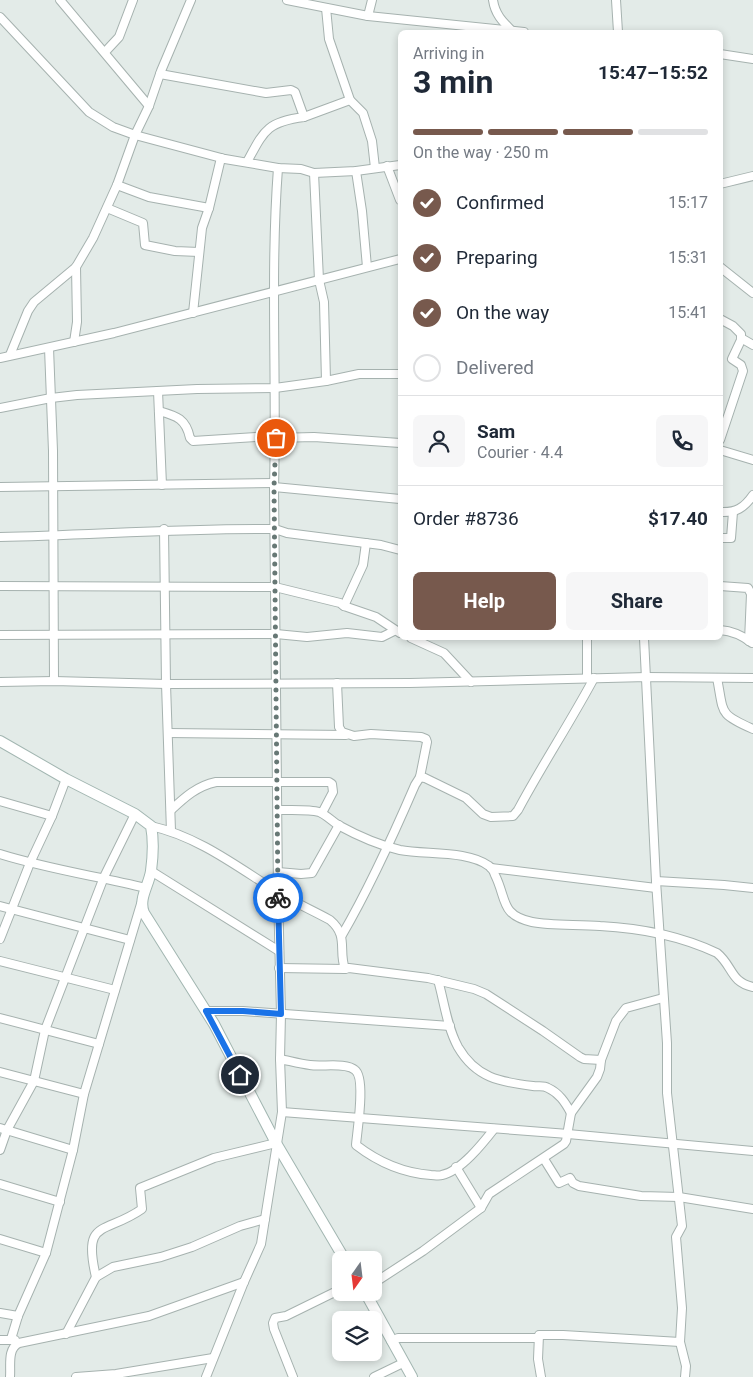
<!DOCTYPE html>
<html lang="en">
<head>
<meta charset="utf-8">
<style>
	:root { --surface:#fff; --page:#f6f6f7; --text:#1f2937; --muted:#747a83; --line:#e0e1e3; --accent:#77594d }
	body { margin:0; font-family:Roboto,sans-serif; background:var(--page); color:var(--text); height:100vh; display:flex; flex-direction:column; font-size:19px; white-space:nowrap }
	* { box-sizing:border-box; margin:0 }
	p { font-size:16px; color:var(--muted) }
	.icon { flex:none; width:28px; height:28px; fill:none; stroke:currentColor; stroke-width:2; stroke-linecap:round; stroke-linejoin:round }
	.map { position:relative; flex:1; overflow:hidden }
	.side { position:absolute; left:398px; top:30px; width:325px; height:610px; display:flex; flex-direction:column; background:var(--surface); border-radius:8px; box-shadow:0 2px 8px #0003 }
	.side>* { flex:none }
	.needle { width:32px; rotate:194deg }
	.buttons { position:absolute; left:332px; top:1251px; display:grid; gap:10px }
	.buttons a { display:grid; place-items:center; width:50px; height:50px; border-radius:8px; background:var(--surface); box-shadow:0 2px 8px #0003; font-size:25px }
	.pin { position:absolute; display:grid; place-items:center; width:42px; height:42px; color:#fff; margin:-21px; border:2px solid #fff; border-radius:50%; box-shadow:0 1px 5px #0007 }
	.courier { position:absolute; display:grid; place-items:center; width:50px; height:50px; margin:-25px; border:4px solid #1a73e8; border-radius:50%; background:#fff; color:#222; box-shadow:0 1px 6px #0007 }
	.overview em { font-style:normal; font-weight:700 }
	.overview div { display:flex; flex-direction:column-reverse }
	.overview { display:flex; align-items:center; justify-content:space-between; height:85px; padding:0 15px }
	h1 { font-size:32px; font-weight:700; line-height:38px }
	.bar { display:grid; grid-template-columns:repeat(4,1fr); gap:8px 5px; align-content:center; height:60px; padding:0 15px }
	.bar i { height:6px; border-radius:4px; background:var(--line) }
	.bar .active { background:var(--accent) }
	.bar p { grid-column:span 4 }
	.line { display:flex; align-items:center; gap:12px; padding:0 15px; border-top:1px solid var(--line) }
	.line div { flex:1 }
	.round { display:grid; place-items:center; flex:none; width:52px; height:52px; border-radius:8px; background:var(--page) }
	ol { padding:0 15px; list-style:none }
	li { display:flex; align-items:center; gap:15px; height:55px }
	li p { margin-inline-start:auto }
	li .icon { padding:5px; border-radius:50%; background:var(--accent); color:#fff; stroke-width:4 }
	li:last-child { color:var(--muted) }
	li i { width:28px; height:28px; border:2px solid var(--line); border-radius:50% }
	.cta { display:flex; gap:10px; margin-top:auto; padding:10px 15px }
	.cta a { flex:1; height:58px; border-radius:8px; background:var(--accent); color:#fff; font-size:20px; font-weight:700; line-height:58px; text-align:center }
	.cta a+a { background:var(--page); color:var(--text) }
	.map>svg:first-child { display:block }
	.lines { fill:none; stroke-linecap:round; stroke-linejoin:round }
	.street-casing { stroke:#a6b2af; stroke-width:10 }
	.secondary-casing { stroke:#a2b6b1; stroke-width:12 }
	.street { stroke:#fff; stroke-width:8 }
	.secondary { stroke:#fff; stroke-width:10 }
	.done { stroke:#677875; stroke-width:5; stroke-dasharray:0 9 }
	.route { stroke:#1a73e8; stroke-width:6 }
</style>
</head>
<body>
<div class="map">
<svg width="753" height="1377" viewBox="0 0 753 1377">
	<rect width="100%" height="100%" fill="#e3ebe8"/>
	<g class="lines">
		<!-- street casing -->
		<g class="street-casing">
			<g id="street">
				<path d="M 60,0 L 149,106"/>
				<path d="M 287,0 L 368,16 L 524,32"/>
				<path d="M 493,0 C 495,14 502,21 512,31"/>
				<path d="M 616,0 L 618,32"/>
				<path d="M 326,8 L 329,39 L 350,100 L 363,113 L 372,141 L 375,168"/>
				<path d="M 368,16 L 372,0"/>
				<path d="M 0,17 L 89,112 L 113,127 L 135,135 L 225,159 L 278,168 L 301,169 L 314,173 L 356,171 L 400,165"/>
				<path d="M 105,52 L 119,37 L 133,0"/>
				<path d="M 720,54 L 753,59"/>
				<path d="M 160,74 L 266,93 L 291,90 L 295,92 L 304,117 C 266,122 264,131 247,162"/>
				<path d="M 304,117 L 350,100"/>
				<path d="M 387,166 L 400,200"/>
				<path d="M 356,171 L 362,211 L 367,267"/>
				<path d="M 314,173 L 319,280 L 324,302 L 326,381"/>
				<path d="M 720,184 L 753,176"/>
				<path d="M 117,185 L 149,197 L 209,208"/>
				<path d="M 107,208 L 143,223 L 145,245 L 175,251 L 199,252"/>
				<path d="M 720,267 L 753,293"/>
				<path d="M 193,313 L 202,228 L 209,208 L 221,158"/>
				<path d="M 720,319 L 733,326 L 741,334 L 741,340 L 732,359 L 741,365 L 743,371 L 720,440"/>
				<path d="M 741,338 L 753,345"/>
				<path d="M 74,342 L 77,322 L 76,267"/>
				<path d="M 49,348 L 53,451 L 54,681"/>
				<path d="M 10,355 L 28,311 L 34,302 L 76,267 L 93,238 L 117,185 L 135,135 L 149,106 L 161,71 L 191,0"/>
				<path d="M 0,358 L 114,333 L 400,259"/>
				<path d="M 158,391 L 162,485"/>
				<path d="M 0,408 L 51,398 L 77,395 L 197,389 L 275,388 L 326,381 L 359,374 L 400,374"/>
				<path d="M 159,411 C 177,416 186,419 190,438 L 193,441 L 256,437 L 275,438 L 314,437 L 400,443"/>
				<path d="M 720,450 L 753,460"/>
				<path d="M 0,487 L 274,483"/>
				<path d="M 274,487 L 400,499"/>
				<path d="M 720,512 C 736,513 744,508 753,495"/>
				<path d="M 164,529 L 166,684 L 171,831"/>
				<path d="M 0,537 C 92,535 183,528 275,529 L 287,533 L 381,545 L 400,550"/>
				<path d="M 720,538 L 731,538 L 733,512"/>
				<path d="M 0,586 L 275,587 L 340,603 L 344,606 L 376,617 L 400,633"/>
				<path d="M 720,586 L 748,588 L 751,594 L 749,641"/>
				<path d="M 344,606 L 363,565 L 366,543"/>
				<path d="M 720,630 C 732,631 742,635 752,643"/>
				<path d="M 0,635 L 276,634 L 307,637 L 347,633 L 382,637 L 394,631"/>
				<path d="M 411,638 L 444,653 L 471,682"/>
				<path d="M 587,638 L 587,678"/>
				<path d="M 644,638 L 656,881 L 667,1043 L 667,1093 L 682,1226 L 676,1237 L 682,1308 L 680,1342 L 686,1366 L 685,1377"/>
				<path d="M 717,678 C 724,713 718,714 753,729"/>
				<path d="M 0,682 L 54,681 L 166,684 L 410,683 L 647,677 L 753,678"/>
				<path d="M 337,683 L 339,727 L 342,732 L 354,736 L 371,734 L 421,737 L 426,739 L 427,742 L 420,777 L 415,785 C 393,836 370,887 342,935"/>
				<path d="M 168,733 L 346,735"/>
				<path d="M 420,777 L 425,778 L 466,798 L 483,814 L 491,817 L 513,816 L 518,810 C 542,765 570,723 594,678"/>
				<path d="M 0,801 L 52,816"/>
				<path d="M 171,810 C 185,797 197,786 216,782 L 329,782 L 332,784 L 333,792 L 322,813"/>
				<path d="M 278,810 C 289,810 310,809 319,812 C 325,814 332,821 338,825 C 358,836 378,845 400,850 C 425,855 468,850 489,866 C 492,868 494,872 495,875 C 507,899 500,915 532,922 C 551,926 580,924 600,926 C 639,928 681,936 717,953 C 733,966 730,982 753,987"/>
				<path d="M 151,826 C 199,837 236,866 276,891 C 293,902 312,910 330,920 C 349,936 338,950 345,969 L 349,968 L 428,978 L 474,989 L 486,994 L 543,1031 L 580,1057 L 584,1059 L 601,1060"/>
				<path d="M 0,854 C 48,869 97,876 146,888"/>
				<path d="M 491,868 L 656,888"/>
				<path d="M 278,872 L 301,874 L 312,873 L 339,825"/>
				<path d="M 150,876 L 151,871 L 279,951"/>
				<path d="M 656,881 L 724,885 L 753,888"/>
				<path d="M 0,906 L 130,940"/>
				<path d="M 0,939 L 30,863 L 52,816 L 66,779"/>
				<path d="M 0,961 L 115,990"/>
				<path d="M 279,968 L 345,969"/>
				<path d="M 438,980 C 444,1001 447,1027 458,1047 C 476,1078 500,1082 533,1086 C 538,1087 543,1085 548,1088 C 559,1093 565,1102 571,1113"/>
				<path d="M 206,1011 L 243,1011 L 450,1026"/>
				<path d="M 0,1018 L 99,1044"/>
				<path d="M 280,1059 C 290,1061 300,1064 310,1065 C 322,1067 346,1062 355,1070 C 366,1078 357,1132 356,1145 C 378,1162 403,1173 431,1175 C 434,1175 439,1176 442,1175 C 461,1171 483,1143 494,1129"/>
				<path d="M 0,1072 L 84,1094"/>
				<path d="M 282,1112 L 568,1134 L 753,1151"/>
				<path d="M 0,1128 L 73,1150"/>
				<path d="M 0,1150 L 7,1130 L 34,1081 L 45,1030 L 104,877 L 135,814"/>
				<path d="M 544,1159 L 559,1183 L 570,1178 L 573,1183 L 579,1186 L 641,1196 L 679,1197 L 753,1209"/>
				<path d="M 456,1167 L 481,1208"/>
				<path d="M 0,1184 L 60,1202"/>
				<path d="M 0,1239 L 46,1253"/>
				<path d="M 96,1277 C 82,1218 105,1235 142,1209 L 140,1188 L 214,1158 L 276,1143"/>
				<path d="M 374,1283 L 423,1251 L 481,1208 L 489,1194 L 564,1144 L 566,1141 L 571,1113 L 597,1077 L 600,1069 L 601,1060 L 616,1021 L 626,1008 L 663,998"/>
				<path d="M 0,1313 L 18,1316"/>
				<path d="M 66,1334 L 96,1277 L 113,1267 L 161,1257 L 192,1247 L 240,1226 L 265,1219"/>
				<path d="M 11,1339 L 18,1316 L 46,1253 L 73,1150 L 84,1094 L 141,904"/>
				<path d="M 0,1340 L 15,1340"/>
				<path d="M 391,1341 L 398,1338 L 538,1338"/>
				<path d="M 10,1377 C 11,1365 7,1349 19,1343 L 149,1316 L 244,1282"/>
				<path d="M 76,1377 L 116,1374 L 213,1358"/>
				<path d="M 206,1377 L 244,1282 L 261,1244 L 282,1112 L 280,1059 L 281,1014 L 278,892 L 274,487 C 277,381 270,274 278,168"/>
				<path d="M 293,1377 L 274,1329 L 273,1323 L 275,1318 L 286,1316 L 341,1289"/>
				<path d="M 374,1377 L 403,1363"/>
				<path d="M 541,1377 L 538,1359 L 539,1335 L 563,1335 L 680,1342"/>
			</g>
		</g>
		<!-- secondary casing -->
		<g class="secondary-casing">
			<g id="secondary">
				<path d="M 0,741 L 66,779 L 135,814 L 151,826 C 154,841 153,856 151,871 C 149,885 138,899 144,913 L 214,1024 L 276,1143 L 345,1260"/>
				<path d="M 365,1292 L 412,1377"/>
			</g>
		</g>
		<!-- street -->
		<use href="#street" class="street"/>
		<!-- secondary -->
		<use href="#secondary" class="secondary"/>
	</g>
	<g class="lines">
		<!-- done -->
		<path class="done" d="M 276,438 L 274,487 L 278,898"/>
		<!-- route -->
		<path class="route" d="M 240,1075 L 206,1011 L 243,1011 L 281,1014 L 278,898"/>
	</g>
</svg>
<div class="buttons">
<a><svg class="needle" viewBox="-14 -14 28 28"><path d="M0-13l5 13h-10z" fill="#e53935"/><path d="M0 13l5-13h-10z" fill="#747a83"/></svg></a>
<a><svg class="icon" aria-label="layers" viewBox="0 0 24 24"><path d="M12 4l9 5-9 5-9-5zM3 14l9 5 9-5"/></svg></a>
</div>
<div class="pin" style="left:276px;top:438px;background:#ea580c"><svg class="icon" aria-label="bag" viewBox="0 0 24 24"><path d="M5 8h14l-1 12H6zM9 8a3 3 0 0 1 6 0"/></svg></div>
<div class="pin" style="left:240px;top:1075px;background:#1f2937"><svg class="icon" aria-label="home" viewBox="0 0 24 24"><path d="M3 11l9-7 9 7M6 9v11h12V9"/></svg></div>
<div class="courier" style="left:278px;top:898px"><svg class="icon" aria-label="bike" viewBox="0 0 24 24"><circle cx="6" cy="16" r="4"/><circle cx="18" cy="16" r="4"/><path d="M6 16l4-8h5l3 8M10 8l3 8H6M13 5h3"/></svg></div>
<section class="side">
<div class="overview"><div><h1>3 min</h1><p>Arriving in</p></div><em>15:47–15:52</em></div>
<div class="bar"><i class="active"></i><i class="active"></i><i class="active"></i><i></i><p>On the way · 250 m</p></div>
<ol>
<li><svg class="icon" aria-label="check" viewBox="0 0 24 24"><path d="M5 12l5 5 9-10"/></svg>Confirmed<p>15:17</p></li>
<li><svg class="icon" aria-label="check" viewBox="0 0 24 24"><path d="M5 12l5 5 9-10"/></svg>Preparing<p>15:31</p></li>
<li><svg class="icon" aria-label="check" viewBox="0 0 24 24"><path d="M5 12l5 5 9-10"/></svg>On the way<p>15:41</p></li>
<li><i></i>Delivered</li>
</ol>
<div class="line" style="height:90px"><a class="round"><svg class="icon" aria-label="person" viewBox="0 0 24 24"><circle cx="12" cy="8" r="4"/><path d="M4 21q1-7 8-7t8 7"/></svg></a><div><b>Sam</b><p>Courier · 4.4</p></div><a class="round"><svg class="icon" aria-label="phone" viewBox="0 0 24 24"><path d="M5 4h4l2 5-3 2q2 4 5 5l2-3 5 2v4C11 20 4 13 5 4z"/></svg></a></div>
<div class="line" style="height:65px"><div>Order #8736</div><b>$17.40</b></div>
<div class="cta"><a>Help</a><a>Share</a></div>
</section>
</div>
</body>
</html>
